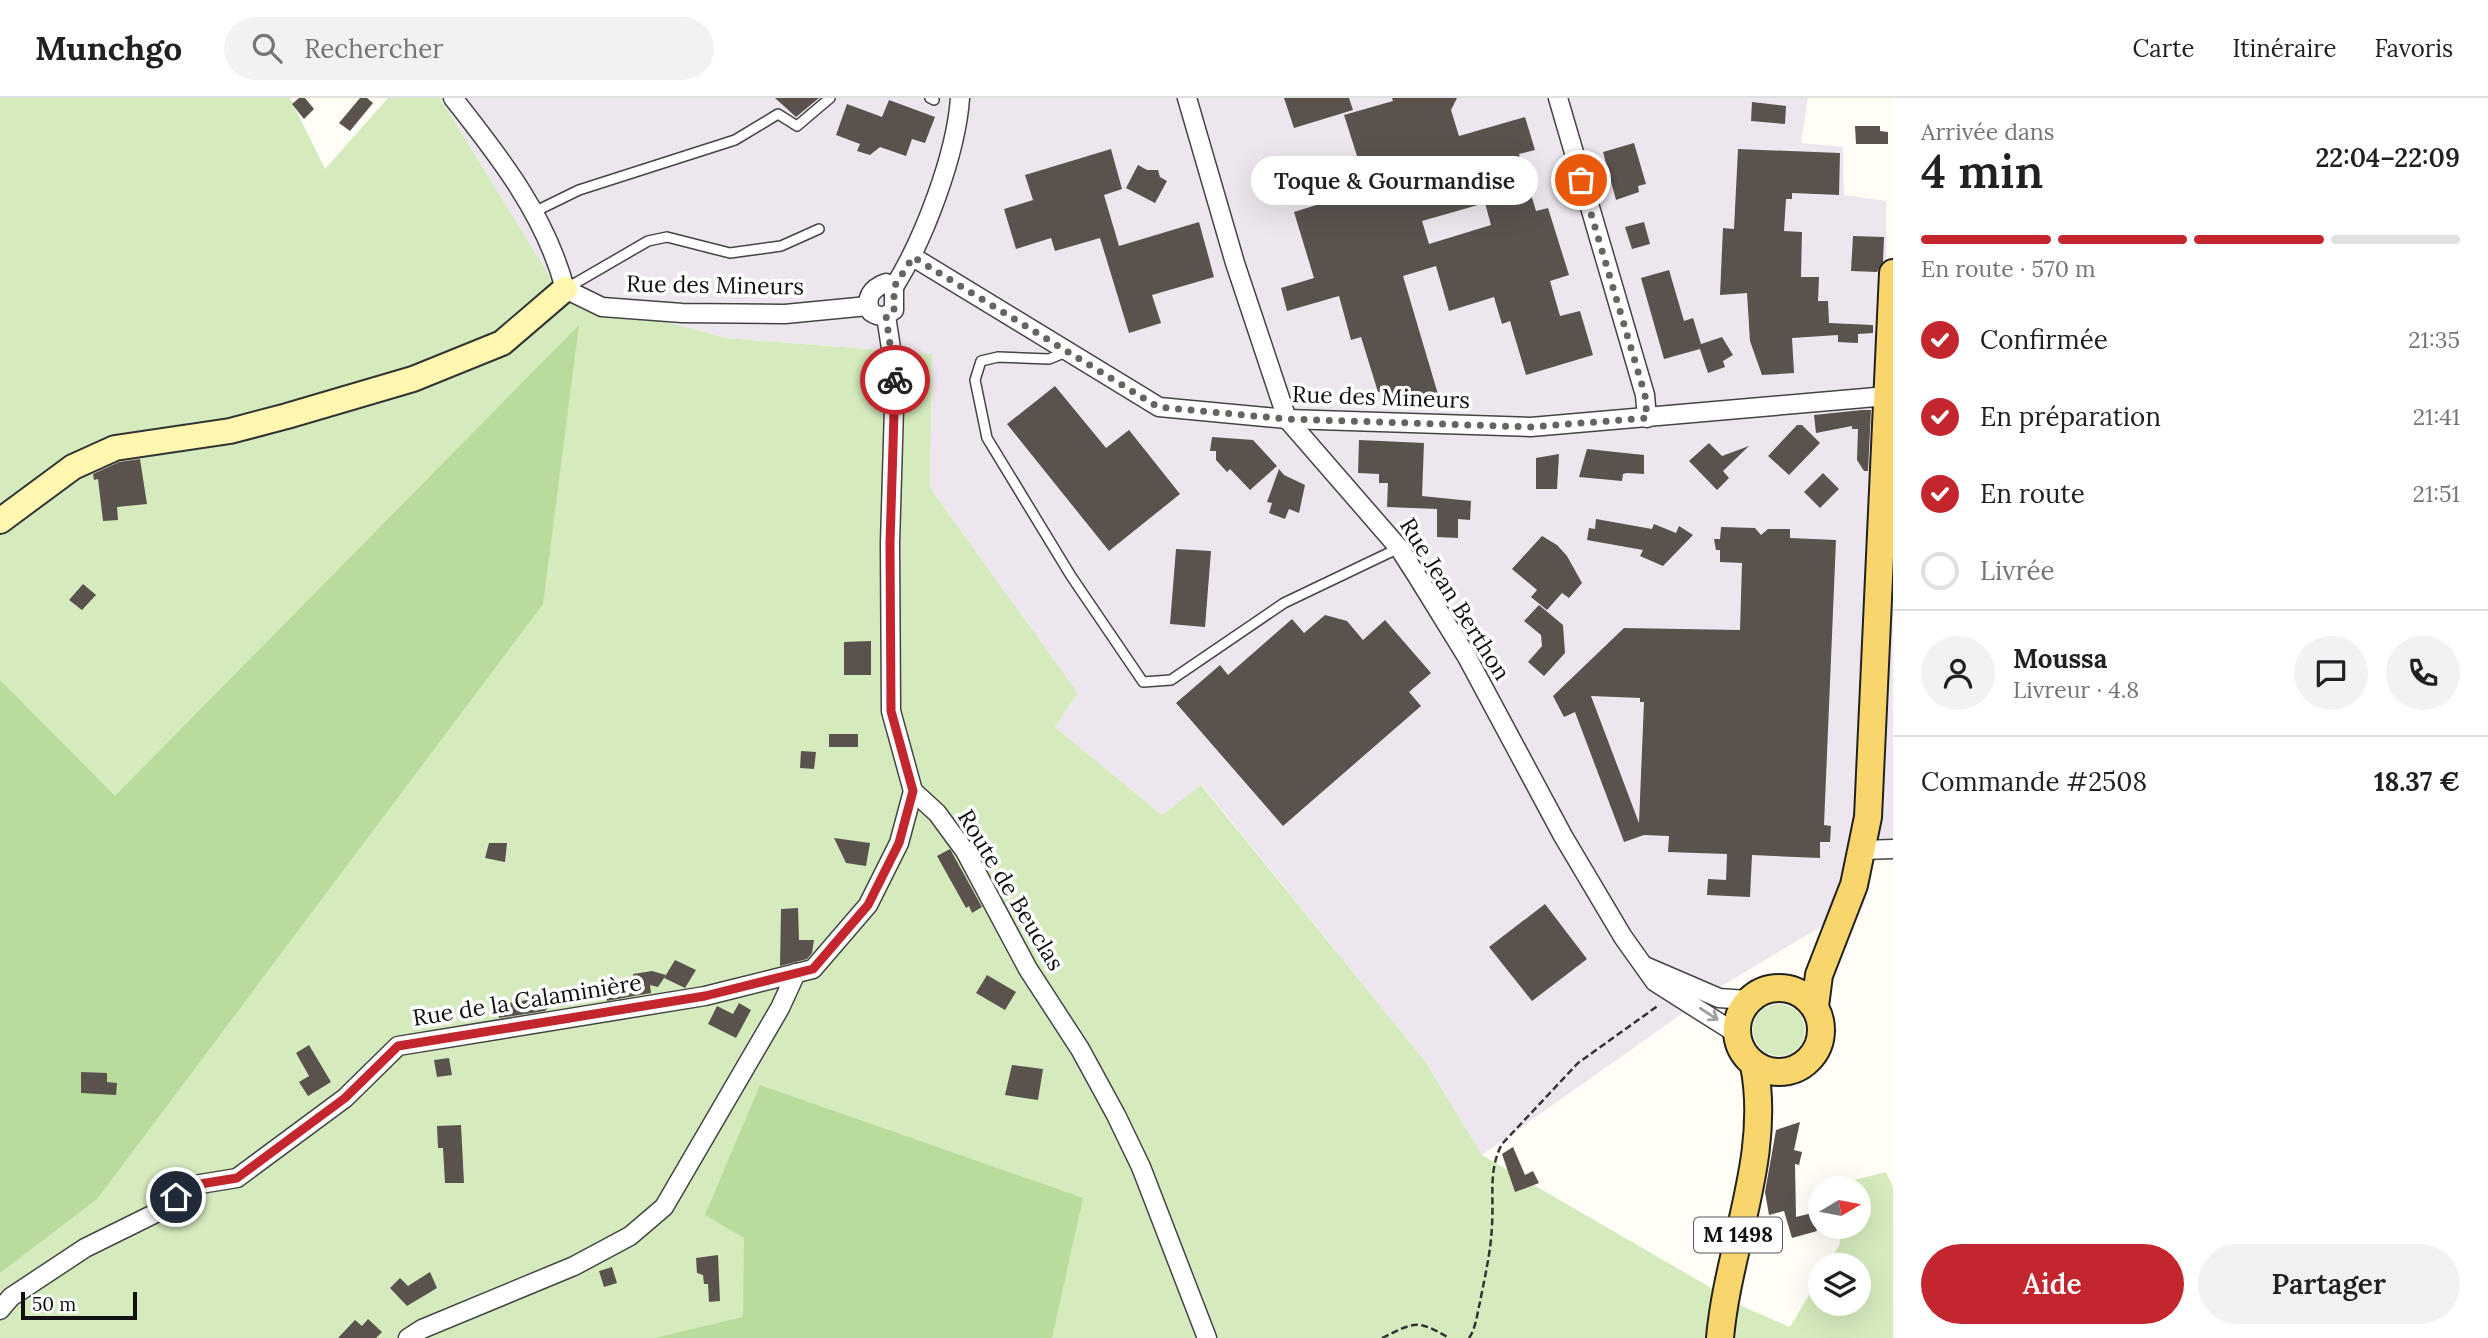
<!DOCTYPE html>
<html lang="fr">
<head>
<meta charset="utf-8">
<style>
	:root { --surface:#fff; --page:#f2f2f2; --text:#202124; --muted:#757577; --line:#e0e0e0; --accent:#c4262e }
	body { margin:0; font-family:Lora,serif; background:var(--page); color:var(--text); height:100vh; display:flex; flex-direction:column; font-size:26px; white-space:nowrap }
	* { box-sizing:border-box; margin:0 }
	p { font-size:23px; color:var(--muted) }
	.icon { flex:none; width:38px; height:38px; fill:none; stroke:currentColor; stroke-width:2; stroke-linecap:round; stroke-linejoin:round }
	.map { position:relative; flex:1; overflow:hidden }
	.details { display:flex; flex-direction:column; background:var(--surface); width:595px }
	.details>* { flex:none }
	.needle { width:46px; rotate:80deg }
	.fabs { position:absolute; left:1808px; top:1078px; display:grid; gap:14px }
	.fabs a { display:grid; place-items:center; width:63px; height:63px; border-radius:50%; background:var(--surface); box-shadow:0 7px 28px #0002; font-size:35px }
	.scale { position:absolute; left:21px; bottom:18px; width:116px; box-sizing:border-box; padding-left:7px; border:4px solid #111; border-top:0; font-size:19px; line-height:24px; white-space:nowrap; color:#111; -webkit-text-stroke:5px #fff; paint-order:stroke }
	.pin { position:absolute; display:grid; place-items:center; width:60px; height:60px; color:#fff; margin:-30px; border:4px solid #fff; border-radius:50%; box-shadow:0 2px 7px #0007 }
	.courier { position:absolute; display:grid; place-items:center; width:70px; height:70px; margin:-35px; border:5px solid #c4262e; border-radius:50%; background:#fff; color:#222; box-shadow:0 2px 9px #0007 }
	.bubble { position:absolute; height:49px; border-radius:24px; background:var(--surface); box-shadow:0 7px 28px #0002; font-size:23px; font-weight:600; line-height:49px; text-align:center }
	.summary em { font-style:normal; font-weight:600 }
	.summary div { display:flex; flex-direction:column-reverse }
	.summary { display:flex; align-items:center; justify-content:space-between; height:119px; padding:0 28px }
	h1 { font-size:46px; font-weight:600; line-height:52px }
	.bar { display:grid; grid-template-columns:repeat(4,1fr); gap:10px 7px; align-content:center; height:84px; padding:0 28px }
	.bar i { height:9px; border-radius:5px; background:var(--line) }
	.bar .selected { background:var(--accent) }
	.bar p { grid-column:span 4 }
	.line { display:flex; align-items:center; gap:18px; padding:0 28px; border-top:2px solid var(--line) }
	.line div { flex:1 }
	.round { display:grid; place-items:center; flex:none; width:74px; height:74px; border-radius:37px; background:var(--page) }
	ol { padding:0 28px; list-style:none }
	li { display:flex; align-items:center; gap:21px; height:77px }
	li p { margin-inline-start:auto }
	li .icon { padding:7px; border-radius:50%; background:var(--accent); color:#fff; stroke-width:4 }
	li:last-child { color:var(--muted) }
	li i { width:38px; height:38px; border:4px solid var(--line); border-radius:50% }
	.button { display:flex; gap:14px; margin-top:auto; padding:14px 28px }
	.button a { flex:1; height:80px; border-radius:42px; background:var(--accent); color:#fff; font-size:28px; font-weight:600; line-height:80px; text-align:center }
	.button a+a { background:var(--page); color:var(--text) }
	header { display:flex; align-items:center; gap:42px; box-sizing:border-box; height:98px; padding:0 35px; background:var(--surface); border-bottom:2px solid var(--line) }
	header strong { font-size:33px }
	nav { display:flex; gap:38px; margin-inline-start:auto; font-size:24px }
	.search { width:490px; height:63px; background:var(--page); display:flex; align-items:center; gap:18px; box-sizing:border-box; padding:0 24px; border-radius:38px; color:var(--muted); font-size:26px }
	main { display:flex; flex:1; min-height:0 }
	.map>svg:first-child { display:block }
	.industrial { fill:#eee6ef }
	.green { fill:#d5ebbd }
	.forest { fill:#b9dc9c }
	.building { fill:#5a524d; fill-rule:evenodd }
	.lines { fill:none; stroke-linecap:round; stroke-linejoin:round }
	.lane-casing { stroke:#444; stroke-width:12 }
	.street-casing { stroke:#444; stroke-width:21 }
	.secondary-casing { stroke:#333; stroke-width:28 }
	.primary-casing { stroke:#222; stroke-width:30 }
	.path { stroke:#333; stroke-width:2.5; stroke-dasharray:7 3.5; stroke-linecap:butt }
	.lane { stroke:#fff; stroke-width:9 }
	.street { stroke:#fff; stroke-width:18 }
	.secondary { stroke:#fff6b0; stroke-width:24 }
	.primary { stroke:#f9d66b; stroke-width:26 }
	.oneway { stroke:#a0a0a0 }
	.done { stroke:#646461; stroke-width:7; stroke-dasharray:0 12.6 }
	.route { stroke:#c4262e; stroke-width:9 }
	.labels { text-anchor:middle; stroke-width:7; stroke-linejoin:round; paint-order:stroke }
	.shield { fill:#fff; stroke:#585858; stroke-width:2 }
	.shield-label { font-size:21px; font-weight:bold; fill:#111 }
	.street-label { font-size:23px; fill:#111; stroke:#fff }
</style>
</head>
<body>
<header>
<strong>Munchgo</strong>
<div class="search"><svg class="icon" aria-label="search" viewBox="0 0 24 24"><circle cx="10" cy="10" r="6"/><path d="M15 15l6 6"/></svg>Rechercher</div>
<nav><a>Carte</a><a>Itinéraire</a><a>Favoris</a></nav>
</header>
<main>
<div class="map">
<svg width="1893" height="1240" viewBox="0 0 1893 1240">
	<rect width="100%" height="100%" fill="#fffdf5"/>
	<!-- industrial -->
	<path class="industrial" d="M 440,0 L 1808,0 L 1801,45 L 1843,49 L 1844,97 L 1886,103 L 1888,508 L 1893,509 L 1893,743 L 1877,749 L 1822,828 L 1720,889 L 1482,1057 L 1425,963 L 1202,687 L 1162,717 L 1055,629 L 1078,595 L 930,390 L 932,256 L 726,240 L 560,195 Z"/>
	<!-- green -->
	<g class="green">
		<path d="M 0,0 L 290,0 L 325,71 L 388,0 L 440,0 L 560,195 L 726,240 L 932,256 L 930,390 L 1078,595 L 1055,629 L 1162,717 L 1201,687 L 1425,963 L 1482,1057 L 1744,1209 L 1790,1229 L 1820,1179 L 1820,1206 L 1858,1206 L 1858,1167 L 1827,1167 L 1840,1146 L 1839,1129 L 1858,1129 L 1858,1090 L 1838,1090 L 1838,1086 L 1886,1074 L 1893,1089 L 1893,1240 L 0,1240 Z"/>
		<circle cx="1779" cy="932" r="26"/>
	</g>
	<!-- forest -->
	<g class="forest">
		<path d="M 579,227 L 543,506 L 97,1101 L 0,1175 L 0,582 L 115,698 Z"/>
		<path d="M 760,987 L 1083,1100 L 1052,1240 L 655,1240 L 743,1219 L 744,1140 L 705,1117 Z"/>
	</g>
	<!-- building -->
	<g class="building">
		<path d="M 299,0 L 305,0 L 314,11 L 304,21 L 292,6 Z"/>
		<path d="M 360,0 L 367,0 L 373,5 L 350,33 L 339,25 Z"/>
		<path d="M 775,0 L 819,0 L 796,19 Z"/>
		<path d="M 1284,0 L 1349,0 L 1353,12 L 1294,30 Z"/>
		<path d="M 1392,0 L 1457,0 L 1451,12 L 1459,38 L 1525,19 L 1535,52 L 1519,56 L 1536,113 L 1548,110 L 1569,177 L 1550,183 L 1560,218 L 1580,213 L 1593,257 L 1526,277 L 1510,223 L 1502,226 L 1494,199 L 1449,213 L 1436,168 L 1403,178 L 1440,303 L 1419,303 L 1416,294 L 1388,302 L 1386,292 L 1378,294 L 1361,239 L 1351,242 L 1339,198 L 1287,213 L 1281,190 L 1314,180 L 1294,114 L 1329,103 L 1325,92 L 1364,80 L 1344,17 L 1393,3 ZM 1485,105 L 1491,127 L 1429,146 L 1422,123 Z"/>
		<path d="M 889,2 L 935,19 L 925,45 L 912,41 L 906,58 L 880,49 L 870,57 L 857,53 L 860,46 L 836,37 L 847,6 L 882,19 Z"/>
		<path d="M 1752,4 L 1786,8 L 1785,26 L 1751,23 Z"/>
		<path d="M 1855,28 L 1880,28 L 1880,33 L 1888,34 L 1888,46 L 1856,46 Z"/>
		<path d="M 1634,45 L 1646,86 L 1638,88 L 1639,94 L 1616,102 L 1603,54 Z"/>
		<path d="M 1111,51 L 1122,91 L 1104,97 L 1119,148 L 1199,124 L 1214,179 L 1152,197 L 1161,225 L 1129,235 L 1100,140 L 1055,153 L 1051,140 L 1016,151 L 1004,111 L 1033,102 L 1025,77 Z"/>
		<path d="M 1738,51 L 1840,55 L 1839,97 L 1792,95 L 1792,101 L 1786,101 L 1784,133 L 1802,134 L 1801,179 L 1819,179 L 1818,203 L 1828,203 L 1829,225 L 1873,227 L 1873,235 L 1858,236 L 1858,245 L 1838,244 L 1838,237 L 1792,240 L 1794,275 L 1762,277 L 1750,243 L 1747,195 L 1720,197 L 1723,130 L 1734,131 Z"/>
		<path d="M 1138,67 L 1147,72 L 1158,72 L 1160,79 L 1167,83 L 1155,105 L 1126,90 Z"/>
		<path d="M 1644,124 L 1650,146 L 1632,151 L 1625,129 Z"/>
		<path d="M 1853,138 L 1884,139 L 1883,164 L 1877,174 L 1851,173 Z"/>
		<path d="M 1669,172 L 1684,223 L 1693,220 L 1701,246 L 1722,239 L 1733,257 L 1723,263 L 1725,269 L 1708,275 L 1700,251 L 1664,261 L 1641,180 Z"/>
		<path d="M 1055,288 L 1106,350 L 1129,332 L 1180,396 L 1109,453 L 1007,326 Z"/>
		<path d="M 1862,312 L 1871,312 L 1868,373 L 1864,373 L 1857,362 L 1858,331 L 1852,331 L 1852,328 L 1816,335 L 1814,317 Z"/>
		<path d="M 1797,327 L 1802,327 L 1820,345 L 1789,377 L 1768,358 Z"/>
		<path d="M 1212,339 L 1253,342 L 1277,368 L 1250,392 L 1230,371 L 1227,374 L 1216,362 L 1216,353 L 1210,353 Z"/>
		<path d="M 1359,342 L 1424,345 L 1422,398 L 1471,403 L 1470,422 L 1458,421 L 1458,440 L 1437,439 L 1437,411 L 1387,409 L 1388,385 L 1379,385 L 1379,376 L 1358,375 Z"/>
		<path d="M 1709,345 L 1722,358 L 1749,348 L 1723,373 L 1729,380 L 1717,392 L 1689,363 Z"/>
		<path d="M 1587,351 L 1644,357 L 1644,376 L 1627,375 L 1623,376 L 1622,383 L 1579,379 Z"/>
		<path d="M 1559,356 L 1557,391 L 1536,391 L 1536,360 Z"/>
		<path d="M 140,361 L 147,406 L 117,409 L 118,422 L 103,423 L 98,381 L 94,382 L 93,376 L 119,364 Z"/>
		<path d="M 1279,371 L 1284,377 L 1305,387 L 1299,415 L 1289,411 L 1285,421 L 1269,415 L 1272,405 L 1267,404 Z"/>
		<path d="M 1823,375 L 1839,391 L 1820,410 L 1804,394 Z"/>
		<path d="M 1596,421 L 1652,431 L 1654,426 L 1676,435 L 1679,428 L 1693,437 L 1663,468 L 1640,458 L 1643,452 L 1587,442 L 1589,430 L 1595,431 Z"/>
		<path d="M 1721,429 L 1755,430 L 1761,437 L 1768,431 L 1790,431 L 1790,440 L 1836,442 L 1824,727 L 1831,728 L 1830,744 L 1820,744 L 1820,760 L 1752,757 L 1750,799 L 1707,797 L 1708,781 L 1726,782 L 1727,756 L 1668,754 L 1669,738 L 1644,737 L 1624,744 L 1575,614 L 1564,619 L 1553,598 L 1624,530 L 1740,532 L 1742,465 L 1720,464 L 1720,452 L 1716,452 L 1714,441 L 1720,441 ZM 1591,598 L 1640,600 L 1640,604 L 1644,604 L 1639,725 Z"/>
		<path d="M 1542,438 L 1557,447 L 1567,458 L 1582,485 L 1569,500 L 1562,495 L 1547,512 L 1531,499 L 1537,492 L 1512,471 Z"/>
		<path d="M 1176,451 L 1211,453 L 1205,529 L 1170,526 Z"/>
		<path d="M 83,486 L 96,497 L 82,512 L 69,502 Z"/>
		<path d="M 1539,507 L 1563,527 L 1565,555 L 1544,578 L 1528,564 L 1542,548 L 1541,537 L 1524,523 Z"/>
		<path d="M 1325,517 L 1347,523 L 1363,542 L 1385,522 L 1431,575 L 1409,594 L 1421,608 L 1283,728 L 1176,605 L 1220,567 L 1228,577 L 1292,521 L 1304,535 Z"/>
		<path d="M 871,543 L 871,577 L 844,577 L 844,544 Z"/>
		<rect x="829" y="636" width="29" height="13"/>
		<path d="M 801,653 L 816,654 L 814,671 L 800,670 Z"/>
		<path d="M 834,740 L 870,745 L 866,768 L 846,765 Z"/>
		<path d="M 489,745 L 507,745 L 505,764 L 485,760 Z"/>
		<path d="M 950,751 L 982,809 L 972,815 L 969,808 L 966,810 L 937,758 Z"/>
		<path d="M 1545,806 L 1587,861 L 1532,903 L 1489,849 Z"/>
		<path d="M 798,810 L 799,842 L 814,842 L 812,855 L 807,861 L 780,868 L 781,811 Z"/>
		<path d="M 675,862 L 696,872 L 685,890 L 664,880 Z"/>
		<path d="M 652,873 L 666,877 L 658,889 L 650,887 L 651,895 L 607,903 L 605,890 L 634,886 L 633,876 Z"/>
		<path d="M 987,877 L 1016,894 L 1005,912 L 976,895 Z"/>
		<path d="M 539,900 L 552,906 L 545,913 L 499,920 L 497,907 Z"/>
		<path d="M 739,905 L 751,912 L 736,940 L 708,926 L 717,908 L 733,916 Z"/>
		<path d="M 309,947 L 331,984 L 308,998 L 299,984 L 309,978 L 296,955 Z"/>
		<path d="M 449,960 L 452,977 L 437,979 L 434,962 Z"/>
		<path d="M 1012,967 L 1043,971 L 1038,1002 L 1005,997 Z"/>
		<path d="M 81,974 L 107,975 L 107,984 L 117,985 L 116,997 L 81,995 Z"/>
		<path d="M 1800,1024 L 1794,1052 L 1802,1054 L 1799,1067 L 1795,1066 L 1796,1119 L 1812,1115 L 1817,1133 L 1792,1140 L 1784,1113 L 1769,1117 L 1765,1094 L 1776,1032 Z"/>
		<path d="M 461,1027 L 464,1085 L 445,1085 L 443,1050 L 438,1050 L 437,1028 Z"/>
		<path d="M 1513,1049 L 1525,1077 L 1533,1073 L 1539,1085 L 1515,1094 L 1502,1056 Z"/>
		<path d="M 718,1157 L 720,1203 L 709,1204 L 708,1186 L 704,1186 L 703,1177 L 697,1175 L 696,1160 Z"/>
		<path d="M 612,1169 L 617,1185 L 604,1189 L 599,1173 Z"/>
		<path d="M 430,1174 L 437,1190 L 407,1208 L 390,1190 L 400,1180 L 408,1188 Z"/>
		<path d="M 368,1221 L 382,1234 L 376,1240 L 338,1240 L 355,1222 L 362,1228 Z"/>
	</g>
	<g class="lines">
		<!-- lane casing -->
		<g class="lane-casing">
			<g id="lane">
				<path d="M 930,0 L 934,2"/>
				<path d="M 534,114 L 579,92 L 735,42 L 778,16 L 797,28 L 830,0"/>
				<path d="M 567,190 L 648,143 L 667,139 L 730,155 L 781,148 L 819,131"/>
				<path d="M 1066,254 L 1049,261 L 998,259 L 981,263 L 975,282 L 987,340 L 1071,478 L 1143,584 L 1171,582 L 1284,505 L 1399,450"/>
			</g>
		</g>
		<!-- street casing -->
		<g class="street-casing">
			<g id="street">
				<path d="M 453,0 C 499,58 546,118 565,191 L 602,209 L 682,215 L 785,216 L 868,208"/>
				<path d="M 1187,0 L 1235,165 L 1287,321 L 1399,450 L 1417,478 L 1467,559 L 1563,738 L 1623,839 L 1655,884 L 1737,936"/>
				<path d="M 1558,0 L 1645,297 L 1647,320"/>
				<path d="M 913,159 L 1159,309 L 1287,321 L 1531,329 L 1876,299 L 1889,302"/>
				<path d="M 886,185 L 894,189 L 894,212 C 885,219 880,220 871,214 C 864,200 872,190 886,185 Z"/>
				<path d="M 894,189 C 924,141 956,57 960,0"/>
				<path d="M 886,218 L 895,276 L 890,445 L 891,613 L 913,693 L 937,715 L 965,753 L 1028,871 L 1080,951 L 1116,1017 L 1141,1069 L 1207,1240"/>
				<path d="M 1863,752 L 1893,751"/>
				<path d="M 1647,869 L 1719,900 L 1747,902"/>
				<path d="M 0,1212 L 11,1199 L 85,1150 L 164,1111 L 188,1088 L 237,1080 L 345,1000 L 398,948 L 705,898 L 813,871 L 868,807 L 899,745 L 913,693"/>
				<path d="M 408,1240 L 422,1231 L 574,1168 L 630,1138 L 664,1109 L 780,910 L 796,875"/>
			</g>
		</g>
		<!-- secondary casing -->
		<g class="secondary-casing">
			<path id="secondary" d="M 0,423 L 73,369 L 115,350 L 230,333 L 287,318 L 413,281 L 502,245 L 565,191"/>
		</g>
		<!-- primary casing -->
		<g class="primary-casing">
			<g id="primary">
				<circle cx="1779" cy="932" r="42"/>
				<path d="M 1815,908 L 1819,877 L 1854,787 L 1868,719 L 1893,175"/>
				<path d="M 1720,1240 C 1728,1149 1772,1058 1754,967"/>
			</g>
		</g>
		<!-- path -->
		<g class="path">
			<path d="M 1382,1240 C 1415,1224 1417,1221 1449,1240"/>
			<path d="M 1469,1240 C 1476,1230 1477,1216 1480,1204 C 1485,1178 1491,1153 1492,1127 C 1494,1099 1488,1072 1502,1046 L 1578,965 L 1659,907"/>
		</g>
		<!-- lane -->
		<use href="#lane" class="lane"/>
		<!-- street -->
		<use href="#street" class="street"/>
		<!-- secondary -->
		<use href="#secondary" class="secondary"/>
		<!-- primary -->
		<use href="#primary" class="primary"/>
	</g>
	<!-- one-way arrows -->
	<defs><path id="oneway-shaft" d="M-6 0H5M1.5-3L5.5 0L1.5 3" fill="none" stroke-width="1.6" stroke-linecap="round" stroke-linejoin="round" transform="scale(1.75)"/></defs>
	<use class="oneway" href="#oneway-shaft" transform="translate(1709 916) rotate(33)"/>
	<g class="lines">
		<!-- done -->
		<path class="done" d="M 895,282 L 886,218 L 894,212 L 894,189 L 913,159 L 1158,309 L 1287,321 L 1531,329 L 1647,320 L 1645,297 L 1581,82"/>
		<!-- route -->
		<path class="route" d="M 176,1099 L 188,1088 L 237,1080 L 345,1000 L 398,948 L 705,898 L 813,871 L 868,807 L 899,745 L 913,693 L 891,613 L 890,445 L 895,282"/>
	</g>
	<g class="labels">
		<!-- shield labels -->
		<rect class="shield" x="1694" y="1119.5" width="88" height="35" rx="5"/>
		<g class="shield-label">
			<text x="1738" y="1144">M 1498</text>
		</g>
		<!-- street labels -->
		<g class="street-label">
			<text transform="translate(715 187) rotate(1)" y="8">Rue des Mineurs</text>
			<text transform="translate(1381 299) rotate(2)" y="8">Rue des Mineurs</text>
			<text transform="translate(1455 501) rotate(58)" y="8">Rue Jean Berthon</text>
			<text transform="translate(1011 792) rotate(59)" y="8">Route de Beuclas</text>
			<text transform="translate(527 902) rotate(-9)" y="8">Rue de la Calaminière</text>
		</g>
	</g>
</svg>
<div class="fabs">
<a><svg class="needle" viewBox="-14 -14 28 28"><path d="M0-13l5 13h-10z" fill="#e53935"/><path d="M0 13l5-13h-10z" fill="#757577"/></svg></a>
<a><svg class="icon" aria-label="layers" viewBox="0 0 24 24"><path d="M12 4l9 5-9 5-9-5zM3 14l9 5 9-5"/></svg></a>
</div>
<div class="scale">50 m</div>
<div class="pin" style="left:1581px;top:82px;background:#ea580c"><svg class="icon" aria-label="bag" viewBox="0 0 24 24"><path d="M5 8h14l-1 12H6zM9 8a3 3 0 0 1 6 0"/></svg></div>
<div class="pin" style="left:176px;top:1099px;background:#1f2937"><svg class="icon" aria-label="home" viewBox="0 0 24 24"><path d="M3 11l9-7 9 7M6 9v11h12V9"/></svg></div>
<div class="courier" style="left:895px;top:282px"><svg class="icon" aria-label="bike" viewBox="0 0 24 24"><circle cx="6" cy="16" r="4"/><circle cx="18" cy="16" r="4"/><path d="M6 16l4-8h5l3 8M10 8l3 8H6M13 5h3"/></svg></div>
<div class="bubble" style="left:1251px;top:58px;width:287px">Toque &amp; Gourmandise</div>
</div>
<section class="details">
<div class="summary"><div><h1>4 min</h1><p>Arrivée dans</p></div><em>22:04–22:09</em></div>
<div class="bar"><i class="selected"></i><i class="selected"></i><i class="selected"></i><i></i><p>En route · 570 m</p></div>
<ol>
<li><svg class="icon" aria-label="check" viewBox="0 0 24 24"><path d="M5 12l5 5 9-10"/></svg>Confirmée<p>21:35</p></li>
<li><svg class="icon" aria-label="check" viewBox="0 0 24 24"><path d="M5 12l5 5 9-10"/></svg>En préparation<p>21:41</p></li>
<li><svg class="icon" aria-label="check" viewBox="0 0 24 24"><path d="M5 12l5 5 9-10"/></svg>En route<p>21:51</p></li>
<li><i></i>Livrée</li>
</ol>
<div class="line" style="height:126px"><a class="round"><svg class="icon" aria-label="person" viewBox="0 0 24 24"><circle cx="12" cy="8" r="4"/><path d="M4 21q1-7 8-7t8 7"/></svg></a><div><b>Moussa</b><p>Livreur · 4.8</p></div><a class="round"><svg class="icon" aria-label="chat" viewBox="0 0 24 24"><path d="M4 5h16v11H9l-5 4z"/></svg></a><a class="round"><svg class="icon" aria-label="phone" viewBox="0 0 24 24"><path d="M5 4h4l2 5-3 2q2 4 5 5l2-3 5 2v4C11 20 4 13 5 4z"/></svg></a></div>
<div class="line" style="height:91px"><div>Commande #2508</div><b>18.37 €</b></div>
<div class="button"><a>Aide</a><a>Partager</a></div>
</section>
</main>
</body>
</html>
